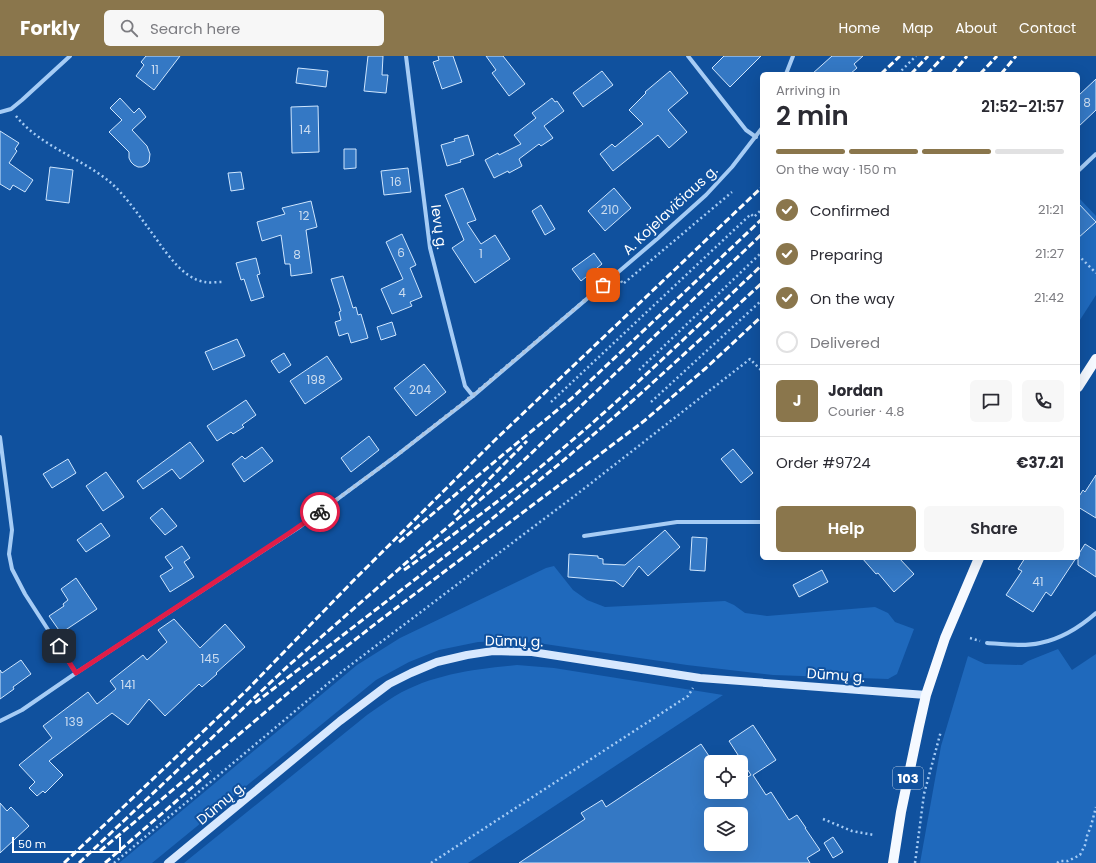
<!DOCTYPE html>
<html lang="en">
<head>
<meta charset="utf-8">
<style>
	:root { --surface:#fff; --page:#f7f7f7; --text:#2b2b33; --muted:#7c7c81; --line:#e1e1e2; --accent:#8a764c }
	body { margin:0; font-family:Poppins,sans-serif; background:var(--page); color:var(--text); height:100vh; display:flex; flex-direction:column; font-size:15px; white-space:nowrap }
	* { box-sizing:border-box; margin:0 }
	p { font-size:13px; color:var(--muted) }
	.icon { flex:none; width:22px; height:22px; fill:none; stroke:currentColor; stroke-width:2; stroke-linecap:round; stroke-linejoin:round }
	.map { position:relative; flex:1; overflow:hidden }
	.side { position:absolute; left:760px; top:16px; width:320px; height:488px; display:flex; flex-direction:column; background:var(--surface); border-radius:6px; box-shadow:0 4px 16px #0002 }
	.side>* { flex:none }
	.fabs { position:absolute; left:704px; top:699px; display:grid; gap:8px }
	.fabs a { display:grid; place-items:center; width:44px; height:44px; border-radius:6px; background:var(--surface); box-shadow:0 4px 16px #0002; font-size:20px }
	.scale { position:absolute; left:12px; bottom:10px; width:109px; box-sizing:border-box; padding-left:4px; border:2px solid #fff; border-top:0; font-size:11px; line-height:14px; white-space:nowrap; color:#fff; -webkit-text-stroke:3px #10519e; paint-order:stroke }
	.pin { position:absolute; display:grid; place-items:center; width:34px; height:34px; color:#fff; margin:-17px; border-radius:8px; box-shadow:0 2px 6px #0006 }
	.courier { position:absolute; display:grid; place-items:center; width:40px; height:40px; margin:-20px; border:3px solid #e11d48; border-radius:50%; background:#fff; color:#222; box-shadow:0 1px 5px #0007 }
	.headline em { font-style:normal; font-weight:600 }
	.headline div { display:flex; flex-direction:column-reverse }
	.headline { display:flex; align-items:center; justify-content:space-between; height:68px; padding:0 16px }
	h1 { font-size:26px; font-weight:600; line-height:30px }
	.bar { display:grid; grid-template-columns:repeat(4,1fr); gap:6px 4px; align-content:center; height:48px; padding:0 16px }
	.bar i { height:5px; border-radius:3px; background:var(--line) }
	.bar .on { background:var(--accent) }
	.bar p { grid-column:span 4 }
	.line { display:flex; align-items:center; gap:10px; padding:0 16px; border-top:1px solid var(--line) }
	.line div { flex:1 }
	.round { display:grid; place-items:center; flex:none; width:42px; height:42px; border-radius:6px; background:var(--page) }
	ol { padding:0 16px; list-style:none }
	li { display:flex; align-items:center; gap:12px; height:44px }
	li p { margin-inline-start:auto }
	li .icon { padding:4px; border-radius:50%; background:var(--accent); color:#fff; stroke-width:4 }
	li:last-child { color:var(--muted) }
	li i { width:22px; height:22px; border:2px solid var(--line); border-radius:50% }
	.primary-button { display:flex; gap:8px; margin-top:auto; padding:8px 16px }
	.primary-button a { flex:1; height:46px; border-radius:6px; background:var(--accent); color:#fff; font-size:16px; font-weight:600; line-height:46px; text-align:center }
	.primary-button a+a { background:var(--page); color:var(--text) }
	header { display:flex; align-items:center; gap:24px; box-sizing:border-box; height:56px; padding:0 20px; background:var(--accent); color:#fff }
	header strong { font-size:19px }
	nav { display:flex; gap:22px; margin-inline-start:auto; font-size:14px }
	.search { width:280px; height:36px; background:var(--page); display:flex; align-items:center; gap:10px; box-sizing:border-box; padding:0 14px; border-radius:6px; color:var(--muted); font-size:15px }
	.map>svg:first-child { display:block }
	.green { fill:#1f69bc }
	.building { fill:#3478c4; stroke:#cfe6fe; fill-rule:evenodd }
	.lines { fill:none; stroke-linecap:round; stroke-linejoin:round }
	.path { stroke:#a6ccf5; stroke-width:2.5; stroke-dasharray:2 3; stroke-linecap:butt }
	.minor { stroke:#a6ccf5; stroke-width:4 }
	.secondary { stroke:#d7e8fe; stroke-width:8 }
	.primary { stroke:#f5f9ff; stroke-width:10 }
	.rail { stroke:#fff; stroke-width:3; stroke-dasharray:7 3; stroke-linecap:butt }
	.done { stroke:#abc2dd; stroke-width:4; stroke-dasharray:0 7.2 }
	.route { stroke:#e11d48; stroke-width:5 }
	.labels { text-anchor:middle; stroke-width:4; stroke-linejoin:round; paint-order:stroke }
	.number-label { font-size:12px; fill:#ccddf0 }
	.shield { fill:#10519e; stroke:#b7cbe2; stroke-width:1 }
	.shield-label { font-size:13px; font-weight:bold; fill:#fff }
	.street-label { font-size:14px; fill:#fff; stroke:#10519e }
</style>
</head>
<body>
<header>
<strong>Forkly</strong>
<div class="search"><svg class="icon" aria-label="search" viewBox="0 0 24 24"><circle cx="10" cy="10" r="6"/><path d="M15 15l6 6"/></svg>Search here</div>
<nav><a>Home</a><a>Map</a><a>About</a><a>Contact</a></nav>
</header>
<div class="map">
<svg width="1096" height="807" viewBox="0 0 1096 807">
	<rect width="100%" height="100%" fill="#10519e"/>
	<!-- green -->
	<g class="green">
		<path d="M 1078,141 L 1096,160 L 1096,239 L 1078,267 Z"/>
		<path d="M 554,510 L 573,534 L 587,544 L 605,551 L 725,545 L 734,549 L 745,557 L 767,560 L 875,551 L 888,557 L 895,566 L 914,573 L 897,618 L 888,623 L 773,619 L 687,609 L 538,587 L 503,585 L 478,586 L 439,594 L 409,606 L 376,624 L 152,807 L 119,807 L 357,609 L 400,582 L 546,512 Z"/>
		<path d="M 1058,593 L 1072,614 L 1096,598 L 1096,807 L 920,807 L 941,690 L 968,600 L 985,608 L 1022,609 L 1028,605 Z"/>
		<path d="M 517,609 L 554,612 L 723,639 L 468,807 L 184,807 L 367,659 C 376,653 385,646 395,640 C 432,618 475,613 517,609 Z"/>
	</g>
	<!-- building -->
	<g class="building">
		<path d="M 146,0 L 180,0 L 154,34 L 136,20 L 144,9 L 141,6 Z"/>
		<path d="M 368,0 L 383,0 L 382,19 L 388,19 L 386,37 L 364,35 Z"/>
		<path d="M 438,0 L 453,0 L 462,26 L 442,33 L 433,6 L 439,4 Z"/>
		<path d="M 486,0 L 503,0 L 525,28 L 509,40 L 492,17 L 496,14 Z"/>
		<path d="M 724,0 L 761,0 L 730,31 L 712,12 Z"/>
		<path d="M 832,0 L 863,0 L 854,8 L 857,12 L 850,18 L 812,18 Z"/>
		<path d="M 298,12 L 328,15 L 326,31 L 296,27 Z"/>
		<path d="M 602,15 L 613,29 L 583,51 L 573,37 Z"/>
		<path d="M 670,15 L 688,37 L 668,54 L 687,76 L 669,92 L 658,79 L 613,115 L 600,98 L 612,88 L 615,91 L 643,68 L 629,54 L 646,37 L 645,36 Z"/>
		<path d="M 1096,23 L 1096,54 L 1078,71 L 1078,40 Z"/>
		<path d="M 120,42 L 134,57 L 139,52 L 146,61 L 132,74 L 147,90 L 150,98 L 149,106 L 146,109 L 142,111 L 138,111 L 134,109 L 131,106 L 129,102 L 129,96 L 109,76 L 122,64 L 110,52 Z"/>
		<path d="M 552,42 L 555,46 L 557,45 L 564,55 L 544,70 L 553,82 L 541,90 L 539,88 L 519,103 L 522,110 L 509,117 L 508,115 L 494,122 L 485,104 L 498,97 L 499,99 L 521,88 L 514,79 L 536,62 L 532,57 Z"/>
		<path d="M 318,50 L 319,96 L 292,97 L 291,51 Z"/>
		<path d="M 0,75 L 19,87 L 15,93 L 17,95 L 9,107 L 33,124 L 25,136 L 13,129 L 10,134 L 0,128 Z"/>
		<path d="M 468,79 L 474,99 L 460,104 L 461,106 L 447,110 L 441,89 L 455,85 L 454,83 Z"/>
		<path d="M 344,93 L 356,93 L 356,112 L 344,113 Z"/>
		<path d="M 50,111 L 73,114 L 69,147 L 46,144 Z"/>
		<path d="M 408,112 L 411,136 L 384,139 L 381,115 Z"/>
		<path d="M 241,116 L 244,133 L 231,135 L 228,117 Z"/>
		<path d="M 463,132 L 476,164 L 467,167 L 481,188 L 495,179 L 510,203 L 475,227 L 452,192 L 464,184 L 445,139 Z"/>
		<path d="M 614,132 L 631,152 L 605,175 L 588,155 Z"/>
		<path d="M 311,145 L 317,171 L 306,174 L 312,217 L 291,220 L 290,208 L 285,208 L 281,179 L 262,185 L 257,166 L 285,158 L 282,152 Z"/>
		<path d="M 1078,147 L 1096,166 L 1078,182 Z"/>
		<path d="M 541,149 L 555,173 L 545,179 L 532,155 Z"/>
		<path d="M 402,178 L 416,209 L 410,212 L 422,241 L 410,246 L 412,250 L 392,258 L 381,233 L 403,223 L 386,186 Z"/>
		<path d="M 594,197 L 602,208 L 581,225 L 572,213 Z"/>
		<path d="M 256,202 L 260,218 L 257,219 L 264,241 L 251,245 L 244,223 L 241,224 L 236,207 Z"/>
		<path d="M 343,220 L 353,252 L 356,251 L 358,259 L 361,258 L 368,282 L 351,287 L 348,277 L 339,280 L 335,266 L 341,264 L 339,256 L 341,255 L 331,223 Z"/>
		<path d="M 392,266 L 396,279 L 381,284 L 377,271 Z"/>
		<path d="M 237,283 L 245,300 L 213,314 L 205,296 Z"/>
		<path d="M 284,297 L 291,309 L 279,317 L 271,305 Z"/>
		<path d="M 327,300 L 342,323 L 305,348 L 290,325 Z"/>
		<path d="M 424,308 L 446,336 L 416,360 L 394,332 Z"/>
		<path d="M 246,344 L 256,359 L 242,369 L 244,371 L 233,378 L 231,376 L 217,385 L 207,370 Z"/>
		<path d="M 369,380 L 379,394 L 351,416 L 341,402 Z"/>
		<path d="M 190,386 L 204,405 L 180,423 L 172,413 L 143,433 L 137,425 Z"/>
		<path d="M 262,391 L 273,405 L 244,426 L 232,408 L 242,400 L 245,403 Z"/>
		<path d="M 733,393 L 753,417 L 741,427 L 721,403 Z"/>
		<path d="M 68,403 L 76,417 L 52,432 L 43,418 Z"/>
		<path d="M 106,416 L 124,441 L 103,455 L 86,430 Z"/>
		<path d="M 1096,419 L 1096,462 L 1078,451 L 1078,442 L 1083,434 L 1085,436 Z"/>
		<path d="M 162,452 L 177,470 L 165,479 L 150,462 Z"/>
		<path d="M 101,467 L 110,480 L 86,496 L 77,484 Z"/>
		<path d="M 665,474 L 680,491 L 648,520 L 639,510 L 623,531 L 615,525 L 568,521 L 569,498 L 598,500 L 598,502 L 603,503 L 603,508 L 625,509 Z"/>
		<path d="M 692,481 L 707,482 L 705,515 L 690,514 Z"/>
		<path d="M 1085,488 L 1096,495 L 1096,521 L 1078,509 L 1078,499 Z"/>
		<path d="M 182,490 L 190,502 L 184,506 L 194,521 L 170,536 L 160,520 L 173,512 L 165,501 Z"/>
		<path d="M 862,502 L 899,502 L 914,518 L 894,536 L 878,517 L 876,518 Z"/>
		<path d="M 1025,502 L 1076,502 L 1051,540 L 1046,536 L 1033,556 L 1006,539 L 1022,515 L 1018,513 Z"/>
		<path d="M 822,514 L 828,526 L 799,541 L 793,529 Z"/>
		<path d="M 76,522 L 97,553 L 61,577 L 49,560 L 64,550 L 63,548 L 68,544 L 61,533 Z"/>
		<path d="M 174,563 L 200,592 L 225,568 L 245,591 L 216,617 L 217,618 L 202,631 L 199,628 L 165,660 L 149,643 L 128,669 L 112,657 L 49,705 L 63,719 L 45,737 L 43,735 L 37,740 L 29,732 L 35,726 L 19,709 L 52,682 L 43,670 L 88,636 L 97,648 L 116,633 L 110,625 L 143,599 L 147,604 L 167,586 L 158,574 Z"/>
		<path d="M 21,604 L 31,618 L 13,631 L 14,633 L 0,643 L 0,614 L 2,617 Z"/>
		<path d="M 753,669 L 776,704 L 753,719 L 766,739 L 771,736 L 789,764 L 797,759 L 806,772 L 805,772 L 820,794 L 807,802 L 810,807 L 519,807 L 585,763 L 581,757 L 602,744 L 606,751 L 701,688 L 711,703 L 711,736 L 741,736 L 741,725 L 751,719 L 729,685 ZM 711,758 L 741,758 L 741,788 L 711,788 Z"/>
		<path d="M 0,747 L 7,755 L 11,751 L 29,770 L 0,797 Z"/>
		<path d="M 833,781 L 843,796 L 833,802 L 824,787 Z"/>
	</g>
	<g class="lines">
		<!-- path -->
		<g class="path">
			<path d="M 898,18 L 916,0"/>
			<path d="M 16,60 C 40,90 81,102 110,126 C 124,138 138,158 149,173 C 162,190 181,223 205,226 C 210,227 217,226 223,226"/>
			<path d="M 1078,199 L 1096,217"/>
			<path d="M 621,225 L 623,228 L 732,136"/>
			<path d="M 639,314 L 762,196"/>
			<path d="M 551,346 L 751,158 L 754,161 L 762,153"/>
			<path d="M 651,346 L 762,244"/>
			<path d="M 970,582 L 980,585"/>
			<path d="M 823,763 L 852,775 L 874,779"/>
			<path d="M 114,807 L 344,614 L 581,435 L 750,303 L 762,315"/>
			<path d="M 431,807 L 688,640 L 693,632"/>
			<path d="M 915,807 L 924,738 L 941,675"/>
			<path d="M 1057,807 L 1060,805 L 1068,805 L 1080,799 L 1085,789 L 1087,780 L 1091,770 L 1096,751"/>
		</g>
		<!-- minor -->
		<g class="minor">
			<path d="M 406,0 L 430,192 L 465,330 L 473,340"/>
			<path d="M 688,0 L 746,74 L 756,81"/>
			<path d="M 786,18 L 793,0"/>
			<path d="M 0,56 L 11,53 L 22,44 L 70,0"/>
			<path d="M 1078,115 L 1096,98"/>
			<path d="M 0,381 L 12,474 L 9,498 L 12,513 L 25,538 L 76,617"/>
			<path d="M 584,480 L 677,466 L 762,466"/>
			<path d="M 987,587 C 1004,588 1023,591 1040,587 C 1060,583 1080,571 1096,557"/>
			<path d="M 0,665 L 22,654 L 76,617 L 301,470 L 397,399 L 473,340 L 657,183 L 706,139 L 732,111 L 762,72"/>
		</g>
		<!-- secondary -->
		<path class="secondary" d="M 168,807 L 340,665 L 389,628 L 411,617 L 437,606 L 467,599 L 493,595 L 532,596 L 700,622 L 926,639"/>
		<!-- primary -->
		<g class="primary">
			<path d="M 1078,331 L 1096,303"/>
			<path d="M 893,807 L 901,756 L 919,670 L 926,639 L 945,582 L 979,502"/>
		</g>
		<!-- rail -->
		<g class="rail">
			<path d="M 881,18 L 900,0"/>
			<path d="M 911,18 L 928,0"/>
			<path d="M 927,18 L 944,0"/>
			<path d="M 952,18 L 967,0"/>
			<path d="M 980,18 L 997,0"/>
			<path d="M 1001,18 L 1016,0"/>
			<path d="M 454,459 L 505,407 L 527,385"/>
			<path d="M 399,486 L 505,397 L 572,342 L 762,163"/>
			<path d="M 404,514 C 456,477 508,439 556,398 C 628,338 694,273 762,209"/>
			<path d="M 255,647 L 466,484 L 564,404 L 637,341 L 762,227"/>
			<path d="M 100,795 L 306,622 L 379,565 L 644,365 L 706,312 L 762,260"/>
			<path d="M 64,807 L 248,633 L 353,525 L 495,384 L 762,131"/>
			<path d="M 79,807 L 288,610 L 423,492 L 501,426 L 762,178"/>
			<path d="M 105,807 L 211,715"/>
		</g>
	</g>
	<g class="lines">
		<!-- done -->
		<path class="done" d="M 320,456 L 397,399 L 472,340 L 603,229"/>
		<!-- route -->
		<path class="route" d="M 59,590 L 76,617 L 288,478 L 320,456"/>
	</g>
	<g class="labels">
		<!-- number labels -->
		<g class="number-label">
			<text x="155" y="18">11</text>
			<text x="1087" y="51">8</text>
			<text x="305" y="78">14</text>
			<text x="396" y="130">16</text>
			<text x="610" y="158">210</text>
			<text x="304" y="164">12</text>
			<text x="401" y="201">6</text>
			<text x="481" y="202">1</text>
			<text x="297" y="203">8</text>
			<text x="402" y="241">4</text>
			<text x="316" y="328">198</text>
			<text x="420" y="338">204</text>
			<text x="1038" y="530">41</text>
			<text x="210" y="607">145</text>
			<text x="128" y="633">141</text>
			<text x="74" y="670">139</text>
		</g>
		<!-- shield labels -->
		<rect class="shield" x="893" y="711" width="30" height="22" rx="3"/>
		<g class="shield-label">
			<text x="908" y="727">103</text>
		</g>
		<!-- street labels -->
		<g class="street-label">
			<text transform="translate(670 154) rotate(-43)" y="5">A. Kojelavičiaus g.</text>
			<text transform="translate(439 171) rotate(82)" y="5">Ievų g.</text>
			<text transform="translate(514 585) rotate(1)" y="5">Dūmų g.</text>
			<text transform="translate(836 619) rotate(4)" y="5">Dūmų g.</text>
			<text transform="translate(221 747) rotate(-40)" y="5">Dūmų g.</text>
		</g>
	</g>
</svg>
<div class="fabs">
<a><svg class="icon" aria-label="locate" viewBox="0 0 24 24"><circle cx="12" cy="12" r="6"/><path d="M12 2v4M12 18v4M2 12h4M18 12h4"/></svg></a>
<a><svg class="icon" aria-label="layers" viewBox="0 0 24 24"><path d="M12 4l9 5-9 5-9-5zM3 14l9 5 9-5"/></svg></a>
</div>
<div class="scale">50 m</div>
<div class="pin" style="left:603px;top:229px;background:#ea580c"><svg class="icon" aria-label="bag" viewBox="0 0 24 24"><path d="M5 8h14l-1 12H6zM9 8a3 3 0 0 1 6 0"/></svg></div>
<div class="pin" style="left:59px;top:590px;background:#1f2937"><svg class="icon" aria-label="home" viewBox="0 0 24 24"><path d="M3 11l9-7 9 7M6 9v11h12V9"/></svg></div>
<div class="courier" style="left:320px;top:456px"><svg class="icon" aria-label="bike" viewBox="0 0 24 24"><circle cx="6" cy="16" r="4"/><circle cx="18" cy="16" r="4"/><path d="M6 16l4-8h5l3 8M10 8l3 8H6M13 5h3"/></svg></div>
<section class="side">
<div class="headline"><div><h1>2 min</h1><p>Arriving in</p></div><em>21:52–21:57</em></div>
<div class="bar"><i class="on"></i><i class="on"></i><i class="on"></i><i></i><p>On the way · 150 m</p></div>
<ol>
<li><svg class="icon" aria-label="check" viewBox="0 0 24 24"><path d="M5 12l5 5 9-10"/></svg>Confirmed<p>21:21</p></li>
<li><svg class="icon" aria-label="check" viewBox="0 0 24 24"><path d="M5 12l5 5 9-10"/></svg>Preparing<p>21:27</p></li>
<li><svg class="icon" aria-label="check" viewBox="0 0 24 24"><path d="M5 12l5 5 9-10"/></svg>On the way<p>21:42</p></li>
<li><i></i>Delivered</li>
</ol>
<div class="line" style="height:72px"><b class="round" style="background:var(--accent);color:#fff">J</b><div><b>Jordan</b><p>Courier · 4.8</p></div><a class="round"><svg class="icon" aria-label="chat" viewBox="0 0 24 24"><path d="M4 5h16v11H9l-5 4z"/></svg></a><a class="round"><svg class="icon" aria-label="phone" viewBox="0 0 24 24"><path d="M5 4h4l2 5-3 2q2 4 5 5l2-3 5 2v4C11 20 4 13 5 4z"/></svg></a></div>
<div class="line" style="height:52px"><div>Order #9724</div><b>€37.21</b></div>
<div class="primary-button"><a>Help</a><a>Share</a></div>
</section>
</div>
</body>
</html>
